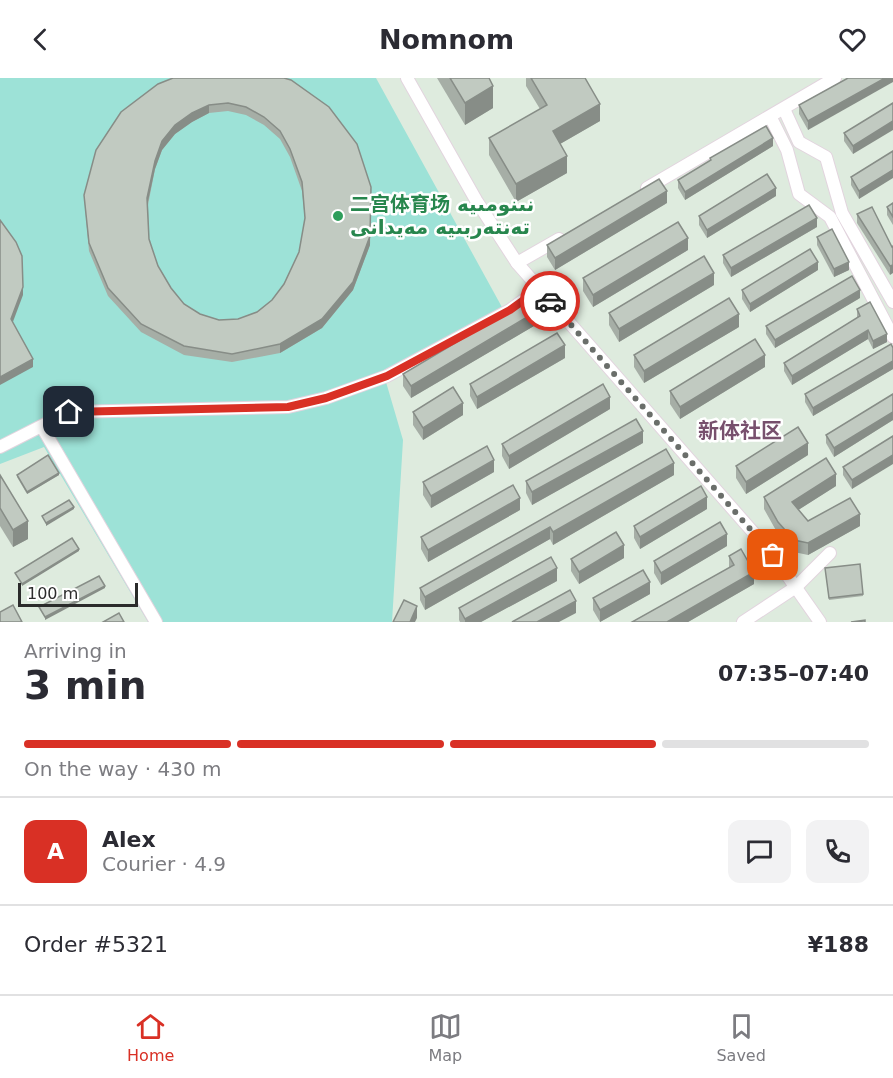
<!DOCTYPE html>
<html lang="en">
<head>
<meta charset="utf-8">
<style>
	:root { --surface:#fff; --page:#f2f2f3; --text:#2b2b33; --muted:#7c7c81; --line:#e1e1e2; --accent:#d93025 }
	body { margin:0; font-family:"DejaVu Sans","Noto Sans Arabic","Noto Sans SC",sans-serif; background:var(--page); color:var(--text); height:100vh; display:flex; flex-direction:column; font-size:22px; white-space:nowrap }
	* { box-sizing:border-box; margin:0 }
	p { font-size:20px; color:var(--muted) }
	.icon { flex:none; width:33px; height:33px; fill:none; stroke:currentColor; stroke-width:2; stroke-linecap:round; stroke-linejoin:round }
	.map { position:relative; height:544px; overflow:hidden }
	.side { display:flex; flex-direction:column; background:var(--surface); flex:1 }
	.side>* { flex:none }
	.scale { position:absolute; left:18px; bottom:15px; width:120px; box-sizing:border-box; padding-left:6px; border:3px solid #2b2b2b; border-top:0; font-size:16px; line-height:21px; white-space:nowrap; color:#2b2b2b; -webkit-text-stroke:4px #fff; paint-order:stroke }
	.pin { position:absolute; display:grid; place-items:center; width:51px; height:51px; color:#fff; margin:-26px; border-radius:12px; box-shadow:0 3px 9px #0006 }
	.courier { position:absolute; display:grid; place-items:center; width:60px; height:60px; margin:-30px; border:4px solid #d93025; border-radius:50%; background:#fff; color:#222; box-shadow:0 2px 8px #0007 }
	.headline em { font-style:normal; font-weight:800 }
	.headline div { display:flex; flex-direction:column-reverse }
	.headline { display:flex; align-items:center; justify-content:space-between; height:102px; padding:0 24px }
	h1 { font-size:39px; font-weight:800; line-height:45px }
	.bar { display:grid; grid-template-columns:repeat(4,1fr); gap:9px 6px; align-content:center; height:72px; padding:0 24px }
	.bar i { height:8px; border-radius:4px; background:var(--line) }
	.bar .on { background:var(--accent) }
	.bar p { grid-column:span 4 }
	.line { display:flex; align-items:center; gap:15px; padding:0 24px; border-top:2px solid var(--line) }
	.line div { flex:1 }
	.round { display:grid; place-items:center; flex:none; width:63px; height:63px; border-radius:12px; background:var(--page) }
	header { display:flex; justify-content:space-between; align-items:center; height:78px; padding:0 24px; background:var(--surface); font-size:27px; font-weight:800 }
	.tabs { display:flex; justify-content:space-around; align-items:center; height:84px; border-top:2px solid var(--line); background:var(--surface); font-size:16px; color:var(--muted) }
	.tabs a { display:grid; justify-items:center; gap:3px }
	.tabs .on { color:var(--accent) }
	.map>svg:first-child { display:block }
	.pitch { fill:#9de2d7 }
	.lines { fill:none; stroke-linecap:round; stroke-linejoin:round }
	.minor-casing { stroke:#e2d4de; stroke-width:14 }
	.minor { stroke:#fff; stroke-width:12 }
	.wall { fill:#a6aea6; fill-rule:evenodd }
	.shaded-wall { fill:#878d87 }
	.building { fill:#c1cac1; stroke:#878d87; stroke-width:1.5; fill-rule:evenodd }
	.done { stroke:#6a6e6a; stroke-width:6; stroke-dasharray:0 10.8 }
	.route { stroke:#d93025; stroke-width:8 }
	.leisure-dot { fill:#2e9e5b; stroke:#fff; stroke-width:2 }
	.labels { text-anchor:middle; stroke-width:5; stroke-linejoin:round; paint-order:stroke }
	.leisure-label { font-size:20px; font-weight:bold; fill:#27864d; stroke:#fff; text-anchor:start }
	.neighbourhood-label { font-size:21px; font-weight:bold; fill:#77506d; stroke:#fff }
</style>
</head>
<body>
<header><svg class="icon" aria-label="back" viewBox="0 0 24 24"><path d="M15 5l-7 7 7 7"/></svg>Nomnom<svg class="icon" aria-label="heart" viewBox="0 0 24 24"><path d="M12 20l-8-8c-3-5 5-10 8-4 3-6 11-1 8 4z"/></svg></header>
<div class="map">
<svg width="893" height="544" viewBox="0 0 893 544">
	<rect width="100%" height="100%" fill="#deebde"/>
	<!-- pitch -->
	<path class="pitch" d="M 0,0 L 376,0 L 503,231 L 386,304 L 403,362 L 392,544 L 148,544 L 44,369 L 0,386 Z"/>
	<g class="lines">
		<!-- minor casing -->
		<g class="minor-casing">
			<g id="minor">
				<path d="M 407,0 L 476,122 L 517,185 L 773,477 L 820,544"/>
				<path d="M 784,31 L 799,64 L 826,79 L 842,135 L 893,224"/>
				<path d="M 771,40 L 787,72 L 799,116 L 830,139 L 893,259"/>
				<path d="M 647,110 L 835,0"/>
				<path d="M 517,185 L 559,161"/>
				<path d="M 42,349 L 156,544"/>
				<path d="M 0,369 L 69,334 L 288,329 L 326,320 L 387,298 L 510,232 L 539,211"/>
				<path d="M 743,544 L 796,509 L 830,475"/>
			</g>
		</g>
		<!-- minor -->
		<use href="#minor" class="minor"/>
	</g>
	<!-- wall -->
	<g class="wall">
		<path d="M 284,0 L 370,167 L 353,212 L 322,250 L 280,275 L 232,284 L 184,277 L 141,254 L 108,218 L 89,173 L 84,117 L 121,34 ZM 228,33 L 246,37 L 264,47 L 280,61 L 290,79 L 302,113 L 305,142 L 299,174 L 284,206 L 272,222 L 257,234 L 238,241 L 219,242 L 200,236 L 184,226 L 171,210 L 158,188 L 149,161 L 148,127 L 155,91 L 162,72 L 175,56 L 192,44 L 209,35 Z"/>
		<path d="M 437,0 L 489,0 L 493,30 L 465,47 Z"/>
		<path d="M 526,0 L 585,0 L 600,43 L 560,66 L 567,95 L 516,124 L 489,77 L 489,60 L 540,31 L 526,8 Z"/>
		<path d="M 848,0 L 808,52 L 799,36 L 799,27 Z"/>
		<path d="M 893,25 L 853,76 L 844,63 L 844,55 Z"/>
		<path d="M 773,68 L 685,122 L 678,110 L 678,102 L 710,83 L 710,80 Z"/>
		<path d="M 893,73 L 859,121 L 851,107 L 851,99 Z"/>
		<path d="M 776,118 L 707,160 L 699,147 L 699,138 Z"/>
		<path d="M 667,125 L 555,192 L 547,179 L 547,167 Z"/>
		<path d="M 893,125 L 893,147 L 887,137 L 887,129 Z"/>
		<path d="M 857,136 L 892,169 L 890,197 L 857,145 Z"/>
		<path d="M 817,149 L 731,199 L 723,185 L 723,177 Z"/>
		<path d="M 817,159 L 849,192 L 834,199 L 817,167 Z"/>
		<path d="M 688,172 L 593,229 L 583,213 L 583,200 Z"/>
		<path d="M 818,192 L 750,234 L 742,221 L 742,212 Z"/>
		<path d="M 714,207 L 619,264 L 609,247 L 609,235 Z"/>
		<path d="M 860,220 L 775,270 L 766,256 L 766,248 Z"/>
		<path d="M 857,231 L 887,264 L 873,271 L 868,261 L 792,307 L 784,293 L 784,285 L 857,240 Z"/>
		<path d="M 539,245 L 411,320 L 403,308 L 403,296 Z"/>
		<path d="M 739,249 L 644,305 L 634,289 L 634,277 Z"/>
		<path d="M 893,270 L 893,291 L 813,338 L 805,324 L 805,316 Z"/>
		<path d="M 565,280 L 477,331 L 470,318 L 470,306 Z"/>
		<path d="M 765,289 L 680,341 L 670,326 L 670,313 Z"/>
		<path d="M 893,316 L 893,342 L 834,379 L 826,365 L 826,357 Z"/>
		<path d="M 610,331 L 509,391 L 502,378 L 502,366 Z"/>
		<path d="M 413,334 L 463,337 L 423,362 L 413,347 Z"/>
		<path d="M 893,358 L 852,411 L 843,397 L 843,389 Z"/>
		<path d="M 643,365 L 532,427 L 526,415 L 526,403 Z"/>
		<path d="M 666,371 L 674,397 L 553,467 L 550,461 L 425,532 L 420,522 L 420,510 Z"/>
		<path d="M 808,377 L 746,416 L 736,400 L 736,388 Z"/>
		<path d="M 494,394 L 431,430 L 423,417 L 423,404 Z"/>
		<path d="M 0,397 L 28,461 L 13,469 L 0,448 Z"/>
		<path d="M 17,397 L 59,397 L 27,416 L 17,399 Z"/>
		<path d="M 836,408 L 798,432 L 808,443 L 860,448 L 808,477 L 794,474 L 778,456 L 764,431 L 764,419 Z"/>
		<path d="M 707,431 L 640,471 L 634,460 L 634,448 Z"/>
		<path d="M 520,432 L 428,484 L 421,471 L 421,459 Z"/>
		<path d="M 727,468 L 661,507 L 654,495 L 654,483 Z"/>
		<path d="M 729,478 L 754,506 L 688,544 L 632,544 L 729,490 Z"/>
		<path d="M 624,480 L 579,506 L 571,493 L 571,481 Z"/>
		<path d="M 860,486 L 863,518 L 829,522 L 825,490 Z"/>
		<path d="M 557,503 L 481,544 L 460,544 L 459,542 L 459,530 Z"/>
		<path d="M 650,516 L 600,544 L 593,532 L 593,520 Z"/>
	</g>
	<!-- shaded-wall -->
	<g class="shaded-wall">
		<path d="M 885,0 L 893,0 L 893,4 L 808,52 L 808,43 Z"/>
		<path d="M 493,8 L 493,30 L 465,47 L 465,25 Z"/>
		<path d="M 600,26 L 600,43 L 553,70 L 553,53 Z"/>
		<path d="M 209,27 L 209,35 L 192,44 L 175,56 L 162,72 L 155,91 L 147,128 L 147,120 L 155,83 L 162,63 L 175,47 L 192,35 Z"/>
		<path d="M 893,43 L 893,52 L 853,76 L 853,68 Z"/>
		<path d="M 773,60 L 773,68 L 685,122 L 685,114 Z"/>
		<path d="M 567,78 L 567,95 L 516,124 L 516,106 Z"/>
		<path d="M 893,92 L 893,100 L 859,121 L 859,113 Z"/>
		<path d="M 371,109 L 370,167 L 353,212 L 322,250 L 280,275 L 280,266 Z"/>
		<path d="M 776,110 L 776,118 L 707,160 L 707,152 Z"/>
		<path d="M 667,113 L 667,125 L 555,192 L 555,180 Z"/>
		<path d="M 817,140 L 817,149 L 731,199 L 731,190 Z"/>
		<path d="M 688,160 L 688,172 L 593,229 L 593,217 Z"/>
		<path d="M 818,184 L 818,192 L 750,234 L 750,226 Z"/>
		<path d="M 849,184 L 849,192 L 834,199 L 834,191 Z"/>
		<path d="M 893,187 L 893,195 L 890,197 L 890,188 Z"/>
		<path d="M 714,195 L 714,207 L 619,264 L 619,251 Z"/>
		<path d="M 23,209 L 23,217 L 11,249 L 11,241 Z"/>
		<path d="M 860,212 L 860,220 L 775,270 L 775,262 Z"/>
		<path d="M 539,232 L 539,245 L 411,320 L 411,308 Z"/>
		<path d="M 739,236 L 739,249 L 644,305 L 644,293 Z"/>
		<path d="M 868,252 L 868,261 L 792,307 L 792,298 Z"/>
		<path d="M 887,256 L 887,264 L 873,271 L 873,263 Z"/>
		<path d="M 565,267 L 565,280 L 477,331 L 477,319 Z"/>
		<path d="M 765,277 L 765,289 L 680,341 L 680,329 Z"/>
		<path d="M 33,281 L 33,289 L 0,307 L 0,299 Z"/>
		<path d="M 893,283 L 893,291 L 813,338 L 813,330 Z"/>
		<path d="M 610,319 L 610,331 L 509,391 L 509,378 Z"/>
		<path d="M 463,325 L 463,337 L 423,362 L 423,350 Z"/>
		<path d="M 893,334 L 893,342 L 834,379 L 834,370 Z"/>
		<path d="M 643,353 L 643,365 L 532,427 L 532,414 Z"/>
		<path d="M 808,365 L 808,377 L 746,416 L 746,404 Z"/>
		<path d="M 893,377 L 893,386 L 852,411 L 852,402 Z"/>
		<path d="M 494,382 L 494,394 L 431,430 L 431,418 Z"/>
		<path d="M 674,385 L 674,397 L 553,467 L 553,454 Z"/>
		<path d="M 59,395 L 59,397 L 27,416 L 27,414 Z"/>
		<path d="M 836,396 L 836,408 L 792,436 L 792,424 Z"/>
		<path d="M 707,419 L 707,431 L 640,471 L 640,459 Z"/>
		<path d="M 520,420 L 520,432 L 428,484 L 428,472 Z"/>
		<path d="M 74,429 L 74,431 L 46,448 L 46,445 Z"/>
		<path d="M 860,436 L 860,448 L 808,477 L 808,465 Z"/>
		<path d="M 28,443 L 28,461 L 13,469 L 13,452 Z"/>
		<path d="M 550,449 L 550,461 L 425,532 L 425,519 Z"/>
		<path d="M 727,456 L 727,468 L 661,507 L 661,495 Z"/>
		<path d="M 624,467 L 624,480 L 579,506 L 579,494 Z"/>
		<path d="M 79,471 L 79,473 L 22,508 L 22,506 Z"/>
		<path d="M 557,490 L 557,503 L 481,544 L 465,544 L 465,541 Z"/>
		<path d="M 754,494 L 754,506 L 688,544 L 667,544 Z"/>
		<path d="M 650,504 L 650,516 L 600,544 L 600,532 Z"/>
		<path d="M 105,508 L 105,510 L 45,542 L 45,539 Z"/>
		<path d="M 576,523 L 576,535 L 559,544 L 537,544 Z"/>
		<path d="M 417,528 L 417,540 L 415,544 L 410,544 Z"/>
	</g>
	<!-- building -->
	<g class="building">
		<path d="M 173,0 L 284,0 L 291,2 L 329,29 L 357,66 L 371,109 L 370,158 L 353,204 L 322,241 L 280,266 L 232,276 L 184,268 L 141,246 L 108,210 L 89,165 L 84,117 L 96,72 L 121,34 L 158,6 ZM 228,25 L 246,29 L 264,39 L 280,53 L 290,71 L 302,104 L 305,140 L 299,174 L 284,206 L 272,222 L 257,234 L 238,241 L 219,242 L 200,236 L 184,226 L 171,210 L 158,188 L 149,161 L 147,120 L 155,83 L 162,63 L 175,47 L 192,35 L 209,27 Z"/>
		<path d="M 450,0 L 489,0 L 493,8 L 465,25 Z"/>
		<path d="M 531,0 L 585,0 L 600,26 L 553,53 L 567,78 L 516,106 L 489,60 L 547,27 Z"/>
		<path d="M 848,0 L 885,0 L 808,43 L 799,27 Z"/>
		<path d="M 893,25 L 893,43 L 853,68 L 844,55 Z"/>
		<path d="M 766,48 L 773,60 L 685,114 L 678,102 L 711,82 L 710,80 Z"/>
		<path d="M 893,73 L 893,92 L 859,113 L 851,99 Z"/>
		<path d="M 767,96 L 776,110 L 707,152 L 699,138 Z"/>
		<path d="M 659,101 L 667,113 L 555,180 L 547,167 Z"/>
		<path d="M 893,125 L 893,139 L 887,129 Z"/>
		<path d="M 809,127 L 817,140 L 731,190 L 723,177 Z"/>
		<path d="M 872,129 L 892,169 L 893,168 L 893,187 L 890,188 L 857,136 Z"/>
		<path d="M 0,142 L 16,164 L 22,178 L 23,209 L 11,241 L 33,281 L 0,299 Z"/>
		<path d="M 678,144 L 688,160 L 593,217 L 583,200 Z"/>
		<path d="M 832,151 L 849,184 L 834,191 L 817,159 Z"/>
		<path d="M 810,171 L 818,184 L 750,226 L 742,212 Z"/>
		<path d="M 704,178 L 714,195 L 619,251 L 609,235 Z"/>
		<path d="M 852,198 L 860,212 L 775,262 L 766,248 Z"/>
		<path d="M 531,220 L 539,232 L 411,308 L 403,296 Z"/>
		<path d="M 729,220 L 739,236 L 644,293 L 634,277 Z"/>
		<path d="M 870,224 L 887,256 L 873,263 L 868,252 L 792,298 L 784,285 L 860,238 L 857,231 Z"/>
		<path d="M 557,255 L 565,267 L 477,319 L 470,306 Z"/>
		<path d="M 755,261 L 765,277 L 680,329 L 670,313 Z"/>
		<path d="M 891,266 L 893,270 L 893,283 L 813,330 L 805,316 Z"/>
		<path d="M 603,306 L 610,319 L 509,378 L 502,366 Z"/>
		<path d="M 453,309 L 463,325 L 423,350 L 413,334 Z"/>
		<path d="M 893,316 L 893,334 L 834,370 L 826,357 Z"/>
		<path d="M 636,341 L 643,353 L 532,414 L 526,403 Z"/>
		<path d="M 798,349 L 808,365 L 746,404 L 736,388 Z"/>
		<path d="M 893,358 L 893,377 L 852,402 L 843,389 Z"/>
		<path d="M 487,368 L 494,382 L 431,418 L 423,404 Z"/>
		<path d="M 666,371 L 674,385 L 553,454 L 550,449 L 425,519 L 420,510 Z"/>
		<path d="M 48,377 L 59,395 L 27,414 L 17,397 Z"/>
		<path d="M 826,380 L 836,396 L 792,424 L 808,443 L 850,420 L 860,436 L 808,465 L 794,462 L 778,444 L 764,419 Z"/>
		<path d="M 0,397 L 28,443 L 13,452 L 0,430 Z"/>
		<path d="M 513,407 L 520,420 L 428,472 L 421,459 Z"/>
		<path d="M 701,408 L 707,419 L 640,459 L 634,448 Z"/>
		<path d="M 69,422 L 74,429 L 46,445 L 42,438 Z"/>
		<path d="M 720,444 L 727,456 L 661,495 L 654,483 Z"/>
		<path d="M 616,454 L 624,467 L 579,494 L 571,481 Z"/>
		<path d="M 72,460 L 79,471 L 22,506 L 15,495 Z"/>
		<path d="M 741,471 L 754,494 L 667,544 L 632,544 L 734,487 L 729,478 Z"/>
		<path d="M 551,479 L 557,490 L 465,541 L 459,530 Z"/>
		<path d="M 860,486 L 863,516 L 829,520 L 825,490 Z"/>
		<path d="M 643,492 L 650,504 L 600,532 L 593,520 Z"/>
		<path d="M 99,498 L 105,508 L 45,539 L 39,529 Z"/>
		<path d="M 570,512 L 576,523 L 537,544 L 512,544 Z"/>
		<path d="M 404,522 L 417,528 L 410,544 L 393,544 Z"/>
		<path d="M 13,527 L 22,544 L 0,544 L 0,534 Z"/>
		<path d="M 119,535 L 124,544 L 103,544 Z"/>
		<path d="M 865,542 L 865,544 L 851,544 Z"/>
	</g>
	<g class="lines">
		<!-- done -->
		<path class="done" d="M 550,223 L 773,477"/>
		<!-- route -->
		<path class="route" d="M 69,334 L 288,329 L 326,320 L 387,298 L 510,232 L 539,211 L 550,223"/>
	</g>
	<!-- markers -->
	<circle class="leisure-dot" cx="338" cy="138" r="6"/>
	<g class="labels">
		<!-- leisure labels -->
		<g class="leisure-label">
			<text x="350" y="133">二宫体育场 نىنومىيە<tspan x="350" dy="23">تەنتەربىيە مەيدانى</tspan></text>
		</g>
		<!-- neighbourhood labels -->
		<g class="neighbourhood-label">
			<text x="740" y="360">新体社区</text>
		</g>
	</g>
</svg>
<div class="scale">100 m</div>
<div class="pin" style="left:773px;top:477px;background:#ea580c"><svg class="icon" aria-label="bag" viewBox="0 0 24 24"><path d="M5 8h14l-1 12H6zM9 8a3 3 0 0 1 6 0"/></svg></div>
<div class="pin" style="left:69px;top:334px;background:#1f2937"><svg class="icon" aria-label="home" viewBox="0 0 24 24"><path d="M3 11l9-7 9 7M6 9v11h12V9"/></svg></div>
<div class="courier" style="left:550px;top:223px"><svg class="icon" aria-label="car" viewBox="0 0 24 24"><path d="M5 17H2v-5l4-1 3-4h7l3 4 3 1v5h-3M9 17h6M6 11h13"/><circle cx="7" cy="17" r="2"/><circle cx="17" cy="17" r="2"/></svg></div>
</div>
<section class="side">
<div class="headline"><div><h1>3 min</h1><p>Arriving in</p></div><em>07:35–07:40</em></div>
<div class="bar"><i class="on"></i><i class="on"></i><i class="on"></i><i></i><p>On the way · 430 m</p></div>
<div class="line" style="height:108px"><b class="round" style="background:var(--accent);color:#fff">A</b><div><b>Alex</b><p>Courier · 4.9</p></div><a class="round"><svg class="icon" aria-label="chat" viewBox="0 0 24 24"><path d="M4 5h16v11H9l-5 4z"/></svg></a><a class="round"><svg class="icon" aria-label="phone" viewBox="0 0 24 24"><path d="M5 4h4l2 5-3 2q2 4 5 5l2-3 5 2v4C11 20 4 13 5 4z"/></svg></a></div>
<div class="line" style="height:78px"><div>Order #5321</div><b>¥188</b></div>
</section>
<nav class="tabs">
<a class="on"><svg class="icon" aria-label="home" viewBox="0 0 24 24"><path d="M3 11l9-7 9 7M6 9v11h12V9"/></svg>Home</a>
<a><svg class="icon" aria-label="map" viewBox="0 0 24 24"><path d="M3 6l6-2 6 2 6-2v14l-6 2-6-2-6 2zM9 4v14M15 6v14"/></svg>Map</a>
<a><svg class="icon" aria-label="saved" viewBox="0 0 24 24"><path d="M7 4h10v16l-5-4-5 4z"/></svg>Saved</a>
</nav>
</body>
</html>
